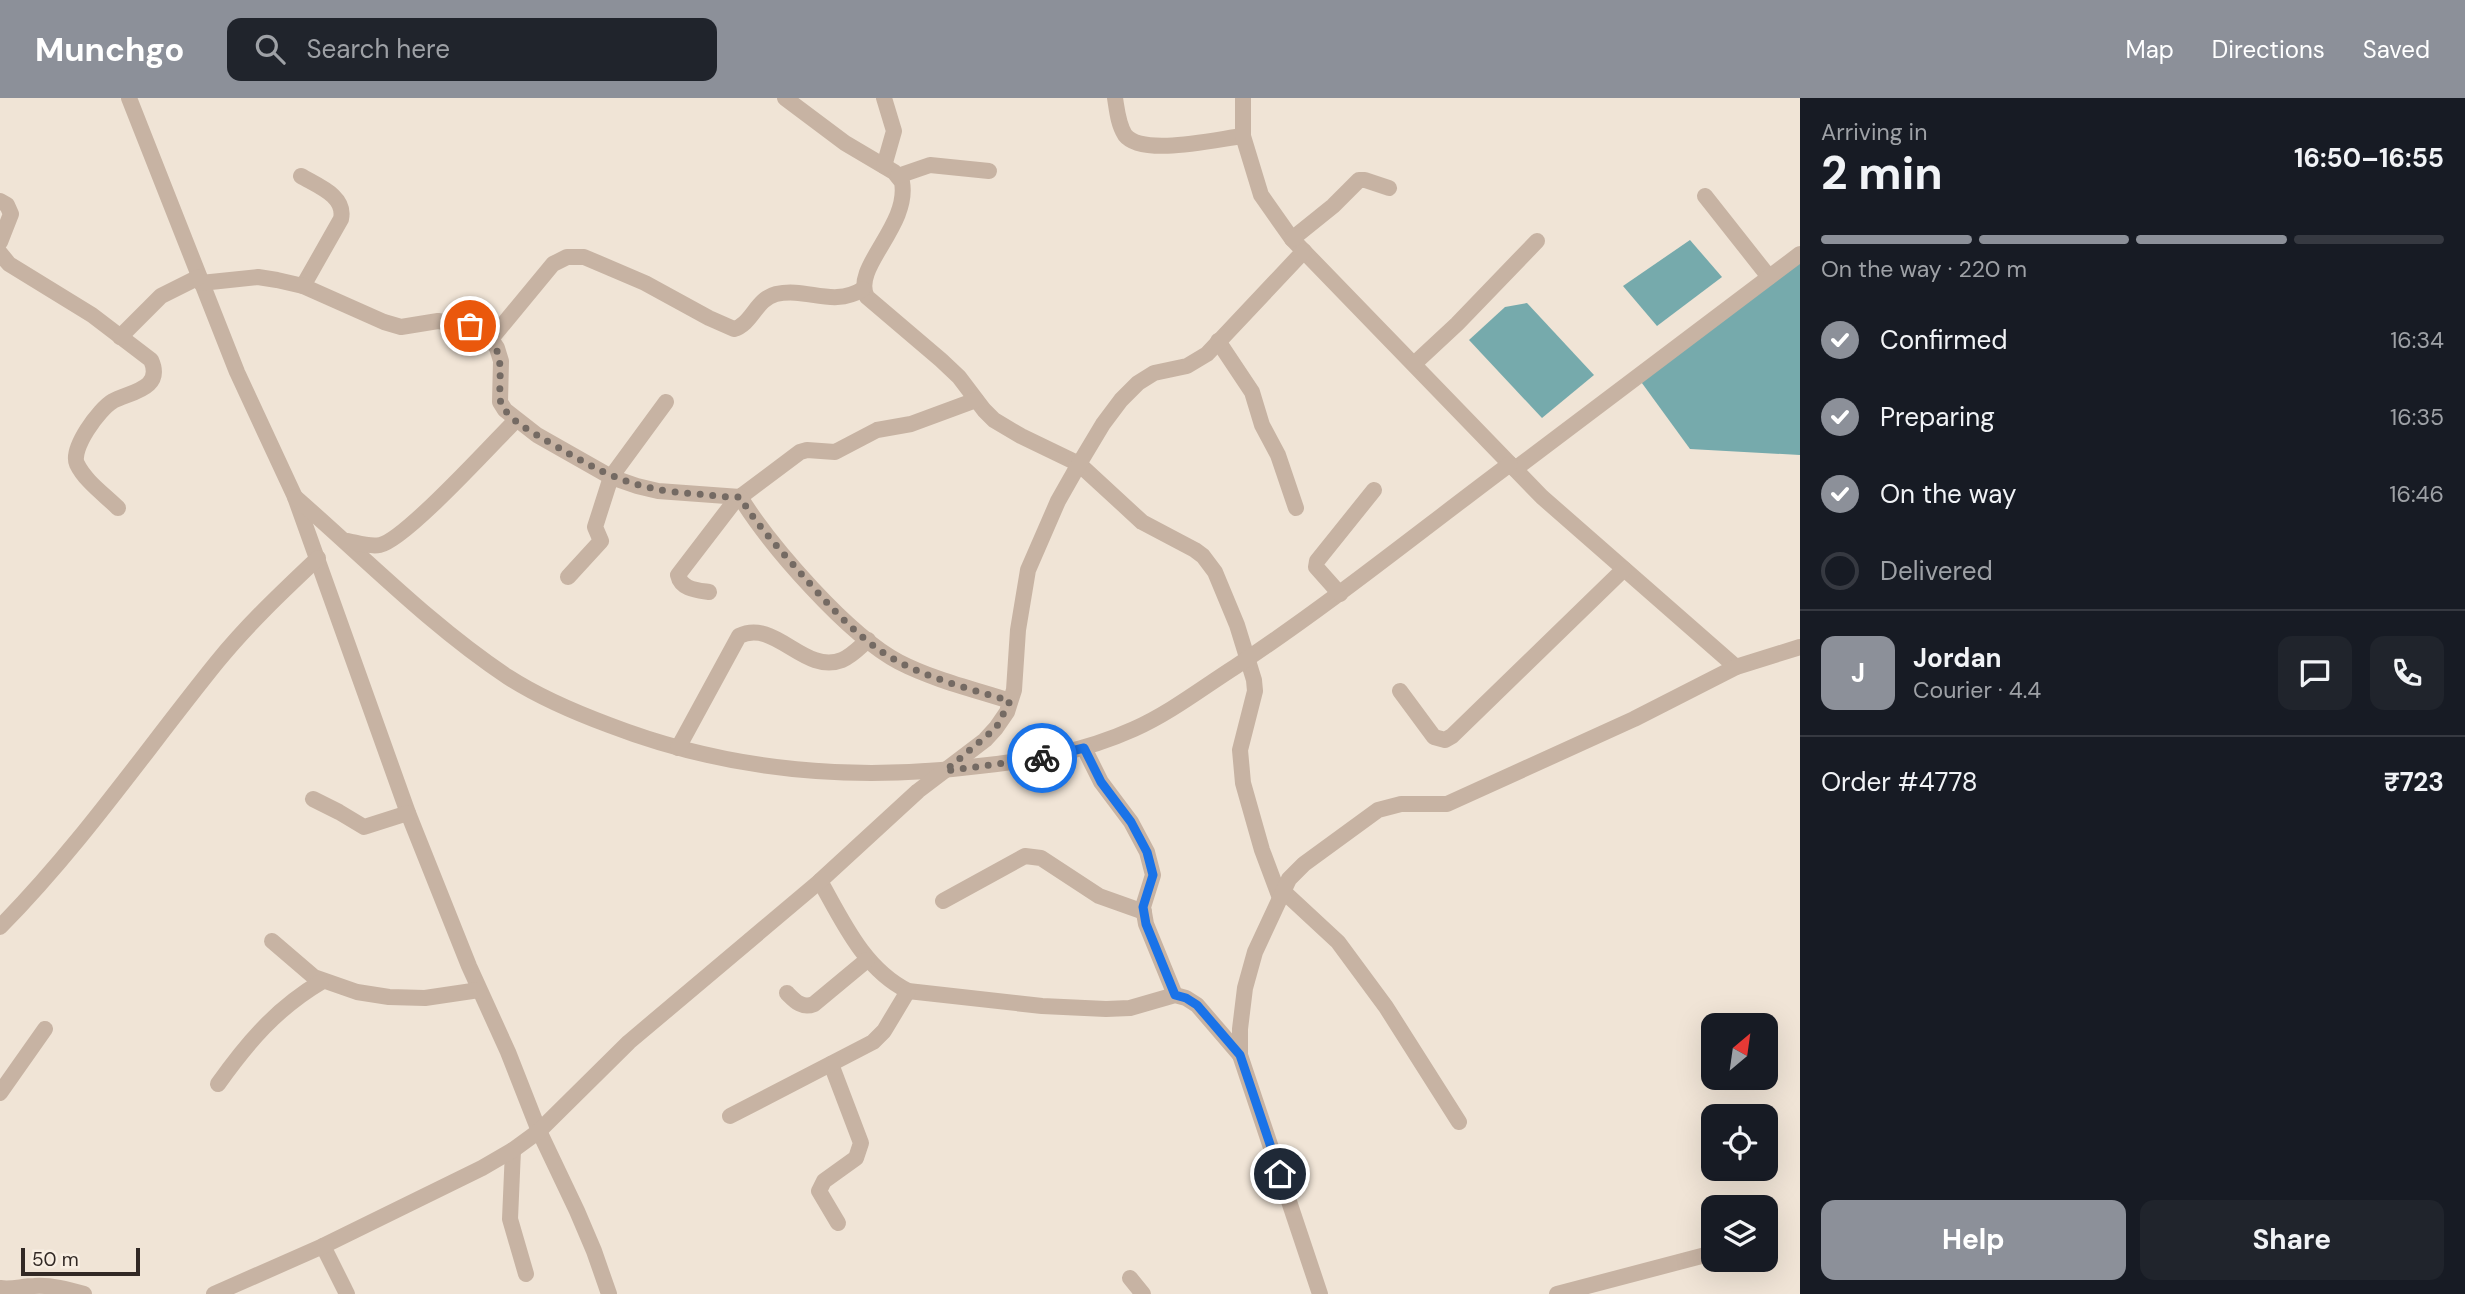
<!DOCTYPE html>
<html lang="en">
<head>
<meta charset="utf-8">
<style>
	:root { --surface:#171b24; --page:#20242c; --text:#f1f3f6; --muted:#9ea1a6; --line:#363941; --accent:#8c9099 }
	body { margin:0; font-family:"DM Sans",sans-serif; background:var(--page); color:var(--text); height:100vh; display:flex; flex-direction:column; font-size:26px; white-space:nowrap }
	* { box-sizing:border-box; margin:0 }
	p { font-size:23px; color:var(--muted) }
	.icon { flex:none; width:38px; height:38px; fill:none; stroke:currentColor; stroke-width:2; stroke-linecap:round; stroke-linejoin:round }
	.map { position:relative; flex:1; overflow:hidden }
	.drawer { display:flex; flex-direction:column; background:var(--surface); width:665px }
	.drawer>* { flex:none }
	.needle { width:46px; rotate:29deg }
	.tools { position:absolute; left:1701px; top:915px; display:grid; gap:14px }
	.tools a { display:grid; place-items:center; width:77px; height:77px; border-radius:14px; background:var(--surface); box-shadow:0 7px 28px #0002; font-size:35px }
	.scale { position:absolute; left:21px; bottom:18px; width:119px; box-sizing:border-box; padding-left:7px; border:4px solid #322925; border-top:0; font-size:19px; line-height:24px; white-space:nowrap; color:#322925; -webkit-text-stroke:5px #f8eee2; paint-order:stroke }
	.pin { position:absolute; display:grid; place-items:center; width:60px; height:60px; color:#fff; margin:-30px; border:4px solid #fff; border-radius:50%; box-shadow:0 2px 7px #0007 }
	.courier { position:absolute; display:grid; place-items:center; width:70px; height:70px; margin:-35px; border:5px solid #1a73e8; border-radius:50%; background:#fff; color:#222; box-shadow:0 2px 9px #0007 }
	.overview em { font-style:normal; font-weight:700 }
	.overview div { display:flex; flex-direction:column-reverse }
	.overview { display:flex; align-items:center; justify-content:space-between; height:119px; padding:0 21px }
	h1 { font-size:46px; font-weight:700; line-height:52px }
	.bar { display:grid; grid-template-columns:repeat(4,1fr); gap:10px 7px; align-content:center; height:84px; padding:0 21px }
	.bar i { height:9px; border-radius:5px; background:var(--line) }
	.bar .active { background:var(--accent) }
	.bar p { grid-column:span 4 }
	.line { display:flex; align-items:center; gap:18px; padding:0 21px; border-top:2px solid var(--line) }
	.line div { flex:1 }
	.round { display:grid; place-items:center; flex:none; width:74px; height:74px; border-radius:14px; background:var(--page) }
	ol { padding:0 21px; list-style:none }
	li { display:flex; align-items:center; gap:21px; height:77px }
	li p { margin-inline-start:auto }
	li .icon { padding:7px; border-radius:50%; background:var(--accent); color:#fff; stroke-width:4 }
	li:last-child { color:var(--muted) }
	li i { width:38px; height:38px; border:4px solid var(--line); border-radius:50% }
	.action { display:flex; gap:14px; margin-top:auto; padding:14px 21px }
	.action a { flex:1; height:80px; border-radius:14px; background:var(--accent); color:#fff; font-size:28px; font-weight:700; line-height:80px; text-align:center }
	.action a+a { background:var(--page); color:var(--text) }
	header { display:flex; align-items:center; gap:42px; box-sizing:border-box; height:98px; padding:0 35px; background:var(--accent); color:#fff }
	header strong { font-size:33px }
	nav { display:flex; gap:38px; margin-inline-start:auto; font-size:24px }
	.search { width:490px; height:63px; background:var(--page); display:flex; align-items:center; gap:18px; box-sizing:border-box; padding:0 24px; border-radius:14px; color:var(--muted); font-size:26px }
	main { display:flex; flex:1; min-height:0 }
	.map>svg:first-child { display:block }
	.water { fill:#76aaac }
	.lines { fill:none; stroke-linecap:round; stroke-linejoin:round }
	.minor { stroke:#c7b3a3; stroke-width:16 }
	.done { stroke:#746a63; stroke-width:7; stroke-dasharray:0 12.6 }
	.route { stroke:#1a73e8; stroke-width:9 }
</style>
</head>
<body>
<header>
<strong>Munchgo</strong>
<div class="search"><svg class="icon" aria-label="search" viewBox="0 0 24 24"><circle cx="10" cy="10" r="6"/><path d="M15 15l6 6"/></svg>Search here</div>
<nav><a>Map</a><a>Directions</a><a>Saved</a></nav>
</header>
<main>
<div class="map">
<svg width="1800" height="1196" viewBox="0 0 1800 1196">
	<rect width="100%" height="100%" fill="#f0e4d6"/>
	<!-- water -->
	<g class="water">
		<path d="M 1690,142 L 1722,179 L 1657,228 L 1623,188 Z"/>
		<path d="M 1800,164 L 1800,357 L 1690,351 L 1639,281 Z"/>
		<path d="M 1527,205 L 1594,277 L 1542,320 L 1469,242 L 1505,209 Z"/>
	</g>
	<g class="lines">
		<!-- minor -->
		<g class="minor">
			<path d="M 129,0 L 237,274 L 295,399 L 408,715 L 469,868 L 508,954 L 539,1033 L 577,1113 L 594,1153 L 609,1196"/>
			<path d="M 785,0 L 845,45 L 894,74 L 902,84 C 910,128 851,170 867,199 L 941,262 L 959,279 L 984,312 L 994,322 L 1021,338 L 1079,366 L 1142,424 L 1195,452 L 1203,458 L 1215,474 L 1237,527 L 1254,582 L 1255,593 L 1240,652 L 1243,685 L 1262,752 L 1280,800"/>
			<path d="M 1115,0 C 1117,12 1118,26 1125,37 C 1142,59 1217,41 1243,38"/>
			<path d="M 1243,0 L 1243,38 L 1261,97 L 1292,141 L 1542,399 L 1736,569"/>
			<path d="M 884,68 L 894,33 L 884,0"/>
			<path d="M 301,78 C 318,88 346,98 341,121 L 303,188"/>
			<path d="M 898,78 L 930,67 L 989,73"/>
			<path d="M 1705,98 L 1769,179"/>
			<path d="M 0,103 L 7,107 L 11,116 L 0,144"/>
			<path d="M 1292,141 L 1333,108 L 1359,82 L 1365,82 L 1389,90"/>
			<path d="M 0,155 L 9,166 L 92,217 L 151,262 C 164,291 130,294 113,303 C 99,311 70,351 77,366 C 85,383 105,397 118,410"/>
			<path d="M 201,185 L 258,179 L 277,182 L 303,188 L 384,224 L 401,229 L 438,223 L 470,228 L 491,241 L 497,250 L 501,263 L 500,304 L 505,312 L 537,337 L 611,379 L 637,388 L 658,393 L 740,399 L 800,354 L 807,352 L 835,354 L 877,332 L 911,326 L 976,302"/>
			<path d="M 120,239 L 161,198 L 199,179"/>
			<path d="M 491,241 L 553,166 L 567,159 L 584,159 L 645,185 L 709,220 L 734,231 C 752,226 756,201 776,196 C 808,189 832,210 863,191"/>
			<path d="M 1218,243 L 1252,294 L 1262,327 L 1278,357 L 1296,410"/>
			<path d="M 1414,266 L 1457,226 L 1537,143"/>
			<path d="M 1515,371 L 1800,156"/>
			<path d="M 295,399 C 365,460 431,528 508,579 C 539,599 574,614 609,627 C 728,673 853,684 979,668 C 1034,662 1083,654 1134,631 C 1170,615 1202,590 1235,569 C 1330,506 1419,434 1510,366"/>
			<path d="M 740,399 C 771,449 848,537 899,564 C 934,582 973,591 1010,603"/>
			<path d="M 348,443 C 358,445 369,449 380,447 C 405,442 493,345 516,322"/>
			<path d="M 568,479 L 601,443 L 595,429 L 611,379 L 666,304"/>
			<path d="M 709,494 C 696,492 681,491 678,477 L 737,400"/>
			<path d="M 1340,496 L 1316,469 L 1317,463 L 1374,392"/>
			<path d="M 1400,593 L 1434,639 L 1445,642 L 1452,638 L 1624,471"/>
			<path d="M 678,650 L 739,538 C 775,520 804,577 842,562 C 852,558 860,549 868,542"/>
			<path d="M 1084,650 L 1101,684 L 1131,724 L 1147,754 L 1153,777 L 1143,809 L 1146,826 L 1175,897"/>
			<path d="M 313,701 L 339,714 L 364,729 L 408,715"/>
			<path d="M 820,783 C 843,824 864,871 908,893 L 1042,908 L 1106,911 L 1130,910 L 1175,897 L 1186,900 L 1197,907 L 1240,957"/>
			<path d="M 1283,793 L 1338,844 L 1386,909 L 1459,1024"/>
			<path d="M 943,803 L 1025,758 L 1041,760 L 1099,798 L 1144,814"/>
			<path d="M 0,829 C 81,747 145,653 217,564 C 248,526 283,493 318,460"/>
			<path d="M 272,843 L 314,879 L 357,894 L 389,899 L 425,900 L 479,892"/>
			<path d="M 787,895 C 795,903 802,911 814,906 L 867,862"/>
			<path d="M 831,966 L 861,1045 L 856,1060 L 824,1083 L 819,1093 L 838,1125"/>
			<path d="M 218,986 C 248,944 277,910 321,884"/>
			<path d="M 0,995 L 45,931"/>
			<path d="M 730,1018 L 873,944 L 884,933 L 908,893"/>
			<path d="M 513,1052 L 510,1121 L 526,1176"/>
			<path d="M 323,1148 L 347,1196"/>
			<path d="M 1130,1180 L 1143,1196"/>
			<path d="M 0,1190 C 12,1192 22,1188 34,1188 C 52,1187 67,1191 84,1196"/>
			<path d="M 214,1196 L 323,1148 L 482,1070 L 513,1052 L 539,1033 L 629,944 L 820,783 L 918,693 L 985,642 L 996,630 L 1007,614 L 1014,592 L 1018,532 L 1028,472 L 1058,403 L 1079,366 L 1103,326 L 1121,302 L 1138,285 L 1154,275 L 1187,268 L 1207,256 L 1304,153"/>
			<path d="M 1320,1196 L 1240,957 L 1240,931 L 1245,890 L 1255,854 L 1289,781 L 1304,766 L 1378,712 L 1401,706 L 1447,706 L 1634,621 L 1736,569 L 1800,549"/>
			<path d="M 1557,1196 L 1713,1155"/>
		</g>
	</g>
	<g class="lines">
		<!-- done -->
		<path class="done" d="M 470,228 C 498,243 501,254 500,284 C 500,291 499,299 501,305 C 508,322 532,334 547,343 C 602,375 631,392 697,396 C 711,397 726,400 740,399 C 756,426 776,447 797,471 C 826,504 859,543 899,564 C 934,582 973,592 1010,603 L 996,630 L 945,673 L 1042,660"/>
		<!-- route -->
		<path class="route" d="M 1042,660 L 1084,650 L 1101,684 L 1131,724 L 1147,754 L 1153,777 L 1143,809 L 1146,826 L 1175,897 L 1186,900 L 1197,907 L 1240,957 L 1280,1076"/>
	</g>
</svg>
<div class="tools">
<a><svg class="needle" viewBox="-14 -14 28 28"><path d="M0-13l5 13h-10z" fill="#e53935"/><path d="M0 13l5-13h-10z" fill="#9ea1a6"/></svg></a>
<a><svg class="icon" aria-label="locate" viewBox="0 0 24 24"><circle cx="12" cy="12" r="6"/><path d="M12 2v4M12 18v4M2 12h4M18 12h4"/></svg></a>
<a><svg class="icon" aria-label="layers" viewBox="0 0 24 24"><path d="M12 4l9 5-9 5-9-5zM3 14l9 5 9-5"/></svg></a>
</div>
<div class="scale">50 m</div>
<div class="pin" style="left:470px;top:228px;background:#ea580c"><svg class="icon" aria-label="bag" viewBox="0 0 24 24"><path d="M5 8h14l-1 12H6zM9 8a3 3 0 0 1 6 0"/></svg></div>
<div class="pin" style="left:1280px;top:1076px;background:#1f2937"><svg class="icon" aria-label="home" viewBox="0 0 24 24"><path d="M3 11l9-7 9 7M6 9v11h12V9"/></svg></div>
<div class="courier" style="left:1042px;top:660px"><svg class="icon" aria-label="bike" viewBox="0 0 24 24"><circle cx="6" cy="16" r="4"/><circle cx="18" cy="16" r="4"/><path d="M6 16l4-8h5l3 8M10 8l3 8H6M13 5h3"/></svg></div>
</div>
<section class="drawer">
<div class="overview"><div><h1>2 min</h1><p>Arriving in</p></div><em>16:50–16:55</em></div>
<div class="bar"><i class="active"></i><i class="active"></i><i class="active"></i><i></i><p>On the way · 220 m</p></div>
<ol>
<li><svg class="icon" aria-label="check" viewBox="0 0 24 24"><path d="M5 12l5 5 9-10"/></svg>Confirmed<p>16:34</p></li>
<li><svg class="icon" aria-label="check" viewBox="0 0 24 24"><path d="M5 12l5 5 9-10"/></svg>Preparing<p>16:35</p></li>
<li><svg class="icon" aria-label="check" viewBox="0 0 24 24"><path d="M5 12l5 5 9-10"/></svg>On the way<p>16:46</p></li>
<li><i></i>Delivered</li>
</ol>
<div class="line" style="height:126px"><b class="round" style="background:var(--accent);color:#fff">J</b><div><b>Jordan</b><p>Courier · 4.4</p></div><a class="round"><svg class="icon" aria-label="chat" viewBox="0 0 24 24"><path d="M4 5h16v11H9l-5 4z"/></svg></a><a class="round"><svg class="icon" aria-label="phone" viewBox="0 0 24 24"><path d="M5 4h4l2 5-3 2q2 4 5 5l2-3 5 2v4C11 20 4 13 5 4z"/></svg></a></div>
<div class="line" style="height:91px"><div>Order #4778</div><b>₹723</b></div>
<div class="action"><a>Help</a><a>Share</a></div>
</section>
</main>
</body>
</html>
